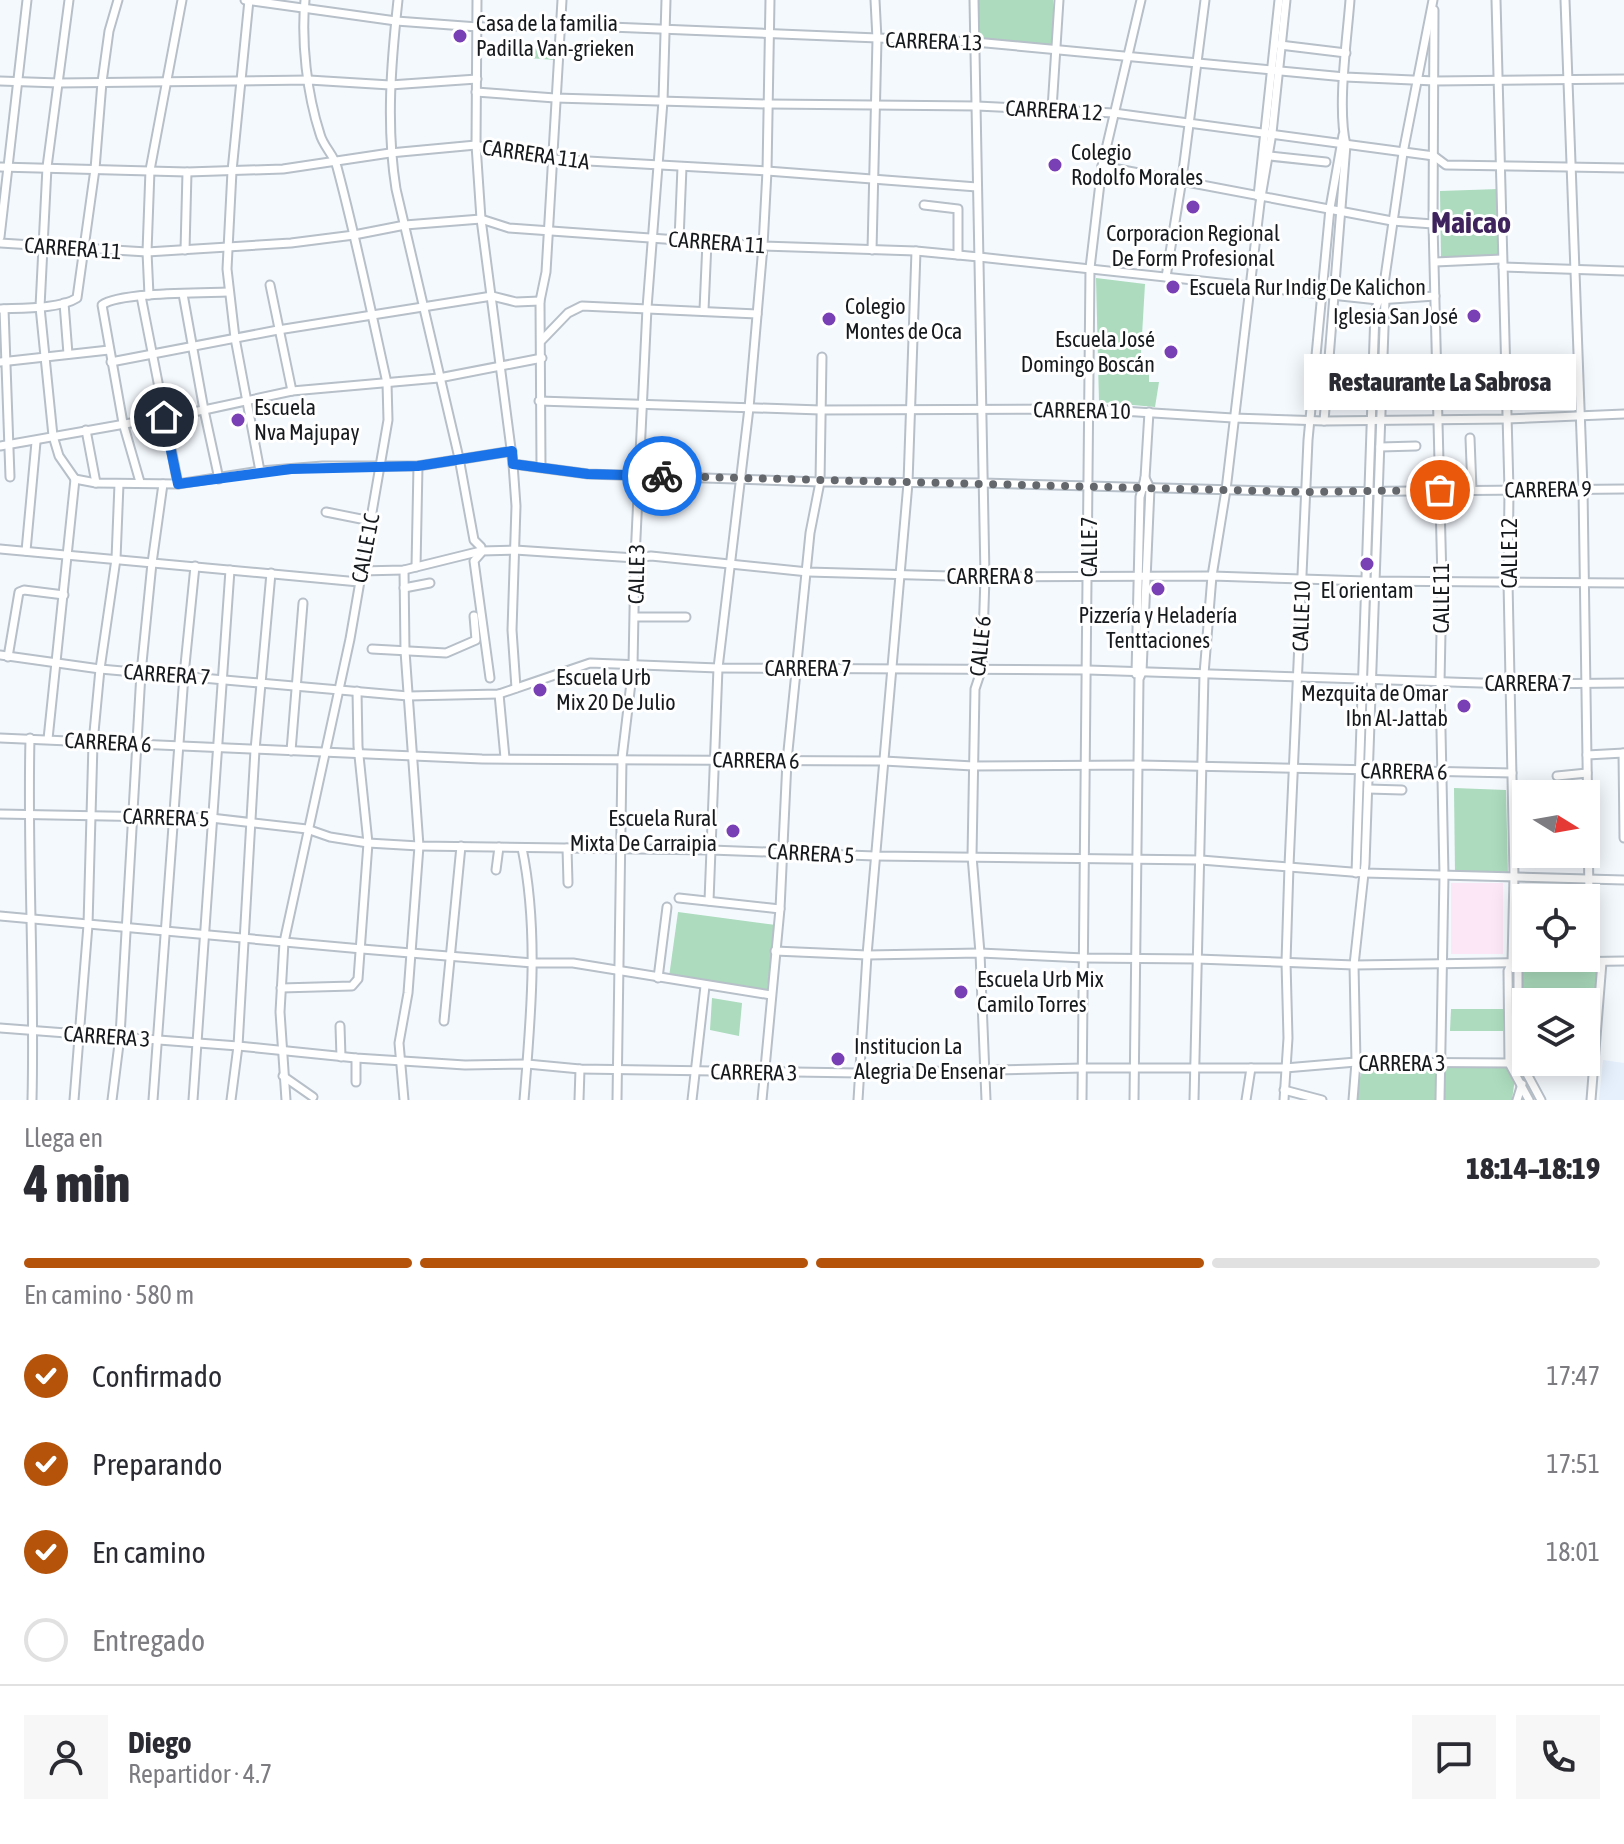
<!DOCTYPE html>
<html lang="es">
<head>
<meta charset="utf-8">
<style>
	:root { --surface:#fff; --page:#f7f7f7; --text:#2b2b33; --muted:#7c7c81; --line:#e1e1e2; --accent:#b45309 }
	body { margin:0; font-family:"Asap Condensed",sans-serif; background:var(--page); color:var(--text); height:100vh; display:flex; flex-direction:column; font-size:30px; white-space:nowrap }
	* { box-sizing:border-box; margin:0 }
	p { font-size:26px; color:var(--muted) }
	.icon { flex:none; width:44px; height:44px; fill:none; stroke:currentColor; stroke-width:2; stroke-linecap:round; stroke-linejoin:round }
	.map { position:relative; height:1100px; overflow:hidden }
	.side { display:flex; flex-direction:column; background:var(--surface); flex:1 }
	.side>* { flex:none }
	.needle { width:52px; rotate:101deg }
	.fabs { position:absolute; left:1512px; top:780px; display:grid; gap:16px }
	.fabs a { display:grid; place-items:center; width:88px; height:88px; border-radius:0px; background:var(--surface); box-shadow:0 4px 20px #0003; font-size:40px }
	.pin { position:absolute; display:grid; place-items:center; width:68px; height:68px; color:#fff; margin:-34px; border:4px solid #fff; border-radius:50%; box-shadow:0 2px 8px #0007 }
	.courier { position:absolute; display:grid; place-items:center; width:80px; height:80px; margin:-40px; border:6px solid #1a73e8; border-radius:50%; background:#fff; color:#222; box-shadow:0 2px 10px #0007 }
	.bubble { position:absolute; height:56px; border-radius:0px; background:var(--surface); box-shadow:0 4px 20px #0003; font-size:26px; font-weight:800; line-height:56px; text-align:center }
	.headline em { font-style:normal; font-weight:800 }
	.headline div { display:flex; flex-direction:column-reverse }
	.headline { display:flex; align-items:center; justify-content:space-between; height:136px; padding:0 24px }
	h1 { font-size:52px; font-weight:800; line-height:60px }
	.bar { display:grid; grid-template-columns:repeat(4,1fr); gap:12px 8px; align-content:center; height:96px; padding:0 24px }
	.bar i { height:10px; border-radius:6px; background:var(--line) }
	.bar .current { background:var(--accent) }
	.bar p { grid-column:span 4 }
	.line { display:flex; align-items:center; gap:20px; padding:0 24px; border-top:2px solid var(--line) }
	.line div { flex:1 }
	.round { display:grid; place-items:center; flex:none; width:84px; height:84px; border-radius:0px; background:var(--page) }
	ol { padding:0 24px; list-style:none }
	li { display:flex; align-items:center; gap:24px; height:88px }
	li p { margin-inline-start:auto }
	li .icon { padding:8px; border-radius:50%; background:var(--accent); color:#fff; stroke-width:4 }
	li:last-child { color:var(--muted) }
	li i { width:44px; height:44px; border:4px solid var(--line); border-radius:50% }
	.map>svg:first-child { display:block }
	.built { fill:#e5f0fc }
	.education { fill:#fce7f6 }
	.green { fill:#acdbbd }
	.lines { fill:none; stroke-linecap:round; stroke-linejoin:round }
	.minor-casing { stroke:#b7bfc8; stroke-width:11 }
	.minor { stroke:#fff; stroke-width:7 }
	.done { stroke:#64686c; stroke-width:8; stroke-dasharray:0 14.4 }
	.route { stroke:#1a73e8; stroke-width:10 }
	.poi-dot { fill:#793fb5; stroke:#fff; stroke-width:3 }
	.labels { text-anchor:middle; stroke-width:6; stroke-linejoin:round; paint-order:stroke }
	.poi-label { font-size:22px; fill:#171a1d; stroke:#fff; text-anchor:start }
	.street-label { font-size:22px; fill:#171a1d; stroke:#fff }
	.district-label { font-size:30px; font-weight:bold; fill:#3e235c; stroke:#fff }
</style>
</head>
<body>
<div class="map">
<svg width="1624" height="1100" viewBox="0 0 1624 1100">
	<rect width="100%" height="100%" fill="#f4f9fe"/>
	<!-- built -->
	<g class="built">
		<path d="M 1523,884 L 1581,889 L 1581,898 L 1526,898 L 1526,953 L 1524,953 Z"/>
		<path d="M 1603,1060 L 1624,1063 L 1624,1100 L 1599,1100 Z"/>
	</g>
	<!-- education -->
	<rect class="education" x="1451" y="883" width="52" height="71"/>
	<!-- green -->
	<g class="green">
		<path d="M 974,0 L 1053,0 L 1056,46 L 975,42 Z"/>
		<path d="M 530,48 L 557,51 L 556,60 L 528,58 Z"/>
		<path d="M 1499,189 L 1500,257 L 1441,258 L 1440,191 Z"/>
		<path d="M 1096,278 L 1145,284 L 1140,369 L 1149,370 L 1149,382 L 1159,382 L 1155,407 L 1099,402 Z"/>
		<path d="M 1454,788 L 1506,790 L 1508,874 L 1455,875 Z"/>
		<path d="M 678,912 L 776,925 L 767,990 L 669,977 Z"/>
		<path d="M 1521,966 L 1597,966 L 1594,1029 L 1586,1029 L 1586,1002 L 1526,1002 L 1526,1029 L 1522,1029 Z"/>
		<path d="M 712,998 L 742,1003 L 739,1036 L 710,1030 Z"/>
		<path d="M 1451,1009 L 1503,1009 L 1503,1031 L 1450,1031 Z"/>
		<path d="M 1363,1064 L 1441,1065 L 1438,1100 L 1355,1100 Z"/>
		<path d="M 1480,1064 L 1509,1068 L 1515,1078 L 1512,1100 L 1441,1100 L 1446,1066 Z"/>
	</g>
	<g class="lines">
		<!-- minor casing -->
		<g class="minor-casing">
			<g id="minor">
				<path d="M 69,0 L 47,167 L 40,307 L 53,436 L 59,456 L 75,479"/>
				<path d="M 245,0 L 396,21 L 478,27 L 561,25 L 975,42 L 1345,77 L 1435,81 L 1624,79"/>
				<path d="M 249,0 L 232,171 L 227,269 L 235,338 L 260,471"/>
				<path d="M 398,0 C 391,64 386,126 396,189 L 459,458 L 474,540 L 481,547 L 481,553 L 474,561 L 490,678"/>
				<path d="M 477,0 L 476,145 L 481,219 L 513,464 L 516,506 L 512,630 L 516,688"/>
				<path d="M 974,0 L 985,577 L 982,668 L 975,689 L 972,856 L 980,953 L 986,1100"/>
				<path d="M 1496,0 L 1509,490 L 1508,582 L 1514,876 L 1512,962 L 1508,971 L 1509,1063 L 1529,1100"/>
				<path d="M 1565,0 L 1583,489 L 1590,962"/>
				<path d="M 1434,10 L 1433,224 L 1442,581 L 1440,683 L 1444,875 L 1440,1100"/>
				<path d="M 1280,45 L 1346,53"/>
				<path d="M 0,81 L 59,83 L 309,80 L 390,85 L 477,79"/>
				<path d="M 476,92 L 555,98 L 768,104 L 977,106 L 1114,113 L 1434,156 L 1446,165 L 1624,168"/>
				<path d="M 1052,109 L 1059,0"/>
				<path d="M 1269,156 L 1326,162"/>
				<path d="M 1102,166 L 1392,221 L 1433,224"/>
				<path d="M 0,167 L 187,172 L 283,169 L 390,153 L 476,145 L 505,153 L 552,159 L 767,171 L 977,187"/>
				<path d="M 1258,196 L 1279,0"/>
				<path d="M 924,205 L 958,209 L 958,255"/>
				<path d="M 0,237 L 27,0"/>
				<path d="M 679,240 L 682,167"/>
				<path d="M 0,243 L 147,252 L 291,243 L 354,235 L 405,225 L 481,219 L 509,228 L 763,246 L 916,251 L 979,257 L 1378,300 L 1435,296"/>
				<path d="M 185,250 L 187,172"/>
				<path d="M 872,250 L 877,39 L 875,0"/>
				<path d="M 1435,262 L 1502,259"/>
				<path d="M 1503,267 L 1624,271"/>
				<path d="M 1166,277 L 1182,179 L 1205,0"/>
				<path d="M 270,285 L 292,391"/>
				<path d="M 183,294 L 204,410 L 219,479"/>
				<path d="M 149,295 L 147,252 L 150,170 L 182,0"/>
				<path d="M 141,296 L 178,484"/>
				<path d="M 64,303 L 68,354"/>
				<path d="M 0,309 C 21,308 60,309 77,298 L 95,169 L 102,82 L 109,31 L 118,0"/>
				<path d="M 4,309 L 10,477"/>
				<path d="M 704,310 L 707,242"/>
				<path d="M 542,340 L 568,313 L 582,306 L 757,314"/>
				<path d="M 1437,360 L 1467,360"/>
				<path d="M 0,362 L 109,350"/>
				<path d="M 111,362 L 278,330 L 492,296 L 516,302 L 540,301"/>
				<path d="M 1382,380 L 1415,379"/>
				<path d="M 539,401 L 821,410 L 1090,409 L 1233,418 L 1324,421 L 1506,419 L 1624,414"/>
				<path d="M 1324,421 L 1346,145 C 1337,107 1347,40 1350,0"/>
				<path d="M 86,430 L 96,483"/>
				<path d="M 1470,438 L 1472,490"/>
				<path d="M 0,446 L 204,410 L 292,391 L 439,378 L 542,358"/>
				<path d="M 1380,447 L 1416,446"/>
				<path d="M 513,464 L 588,474 L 820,482 L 983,483 L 1305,492 L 1624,489"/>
				<path d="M 541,467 L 540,301 L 546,272 L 562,0"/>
				<path d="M 75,479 L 96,483 L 178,484 L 260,471 L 323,466 L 418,466 L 512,451"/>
				<path d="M 140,482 L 123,423 L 102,305 C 118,292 203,293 228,292"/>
				<path d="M 326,512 L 371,521"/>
				<path d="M 0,549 L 359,582"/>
				<path d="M 26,551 L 36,442"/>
				<path d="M 416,567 L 418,466"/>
				<path d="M 360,571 L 404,570 L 481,551 L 515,550 L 635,558 L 651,556 L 808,572 L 985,577 L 1212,576 L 1366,581 L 1624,583"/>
				<path d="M 404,588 L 430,583"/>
				<path d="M 635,617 L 686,617"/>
				<path d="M 372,649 L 446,653 L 476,640 L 474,616"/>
				<path d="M 0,655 L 100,669 L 408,696 L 499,694 L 590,663 L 718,668 L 1088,670 L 1510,684 L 1624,683"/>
				<path d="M 8,657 L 19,592 L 24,590 L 64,595"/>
				<path d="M 1136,674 L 1140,497 L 1145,478 L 1149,412"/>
				<path d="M 499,694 L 505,758"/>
				<path d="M 0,738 L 482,759 L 884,761 L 973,766 L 1140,765 L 1512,773"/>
				<path d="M 30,738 C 27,859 35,979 32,1100"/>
				<path d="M 48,739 L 75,479"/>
				<path d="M 291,751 L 303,603"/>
				<path d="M 1623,753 L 1624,838"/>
				<path d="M 1587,755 L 1624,753"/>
				<path d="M 1557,776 L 1587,773"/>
				<path d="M 1368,789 L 1402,790"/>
				<path d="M 0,814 L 211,818 L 307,829 L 330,837 L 368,843 L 419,846 L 711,850 L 875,856 L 1201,860 L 1364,873 L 1624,880"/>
				<path d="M 522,848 C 539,931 531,1016 524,1100"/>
				<path d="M 567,848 L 568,883"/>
				<path d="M 496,870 L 499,847"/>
				<path d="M 1356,873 L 1375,311 L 1380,296"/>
				<path d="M 679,898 L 780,909"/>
				<path d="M 709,901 L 718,668 L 749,408 L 763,246 L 767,171 L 770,0"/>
				<path d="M 0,916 L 362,949 L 533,963 L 573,963 L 771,995"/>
				<path d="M 775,951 L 867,955 L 980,953 L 1084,958 L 1197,959 L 1354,965 L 1624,961"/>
				<path d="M 1512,962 L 1518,971 L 1518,1047 L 1520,1061 L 1541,1100"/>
				<path d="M 658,978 L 667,907"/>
				<path d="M 281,988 L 352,986 L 358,979 L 368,843 L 358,746 L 357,691"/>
				<path d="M 444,1021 L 461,846"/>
				<path d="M 340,1026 L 341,1057"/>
				<path d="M 0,1028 L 238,1046 L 356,1058 L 465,1065 L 527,1064 L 580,1069 L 859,1073 L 1083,1068 L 1285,1068 L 1356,1062 L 1509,1063"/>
				<path d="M 356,1058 L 356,1082"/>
				<path d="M 283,1076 L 313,1097"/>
				<path d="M 1284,1090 L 1322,1100"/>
				<path d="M 74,1100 L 88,925 L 93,743 L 100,669 L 116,559 L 119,484"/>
				<path d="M 112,1100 L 120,1036 L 141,673 L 152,563 L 163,484"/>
				<path d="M 153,1100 L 184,675 L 195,566"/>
				<path d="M 193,1100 L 230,570"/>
				<path d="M 231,1100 L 238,1046 L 255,750 L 271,573"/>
				<path d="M 286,1100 L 280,1012 L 284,942 L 350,639 L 388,420 L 387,383 C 371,311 356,238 337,167 C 334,155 323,146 320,134 C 307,94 301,42 305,0"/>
				<path d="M 404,1100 L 399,1043 L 408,993 L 419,846 L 405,651 L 404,570"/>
				<path d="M 579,1100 L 580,1069"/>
				<path d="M 617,1100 L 622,758 L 633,666 L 635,558 L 647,308 L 663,101 L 666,0"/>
				<path d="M 692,1100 L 705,986"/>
				<path d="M 762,1100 L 780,909 L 787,761 L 810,533 L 820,482 L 822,357"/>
				<path d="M 858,1100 L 867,955 L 908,483 L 916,251"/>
				<path d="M 1082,1100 L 1090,268 L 1102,166 L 1141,0"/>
				<path d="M 1134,1100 L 1139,679 L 1142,672 L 1150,488 L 1145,478"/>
				<path d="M 1194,1100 L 1204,674 L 1212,576 L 1226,490 L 1260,203 L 1272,133 L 1286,0"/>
				<path d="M 1246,1100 L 1251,1068"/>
				<path d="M 1284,1100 L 1288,1038 L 1286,962 L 1289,866 L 1308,440 L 1330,208 L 1343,135"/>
				<path d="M 1353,1100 L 1356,1062 L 1354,965 L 1365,864 L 1385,300 L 1383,291 L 1403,153 L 1433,0"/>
				<path d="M 1517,1100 L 1522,1084"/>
				<path d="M 1591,1100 L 1602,962"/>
			</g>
		</g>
		<!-- minor -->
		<use href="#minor" class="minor"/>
	</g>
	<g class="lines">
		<!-- done -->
		<path class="done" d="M 662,476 L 1305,492 L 1440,490"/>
		<!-- route -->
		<path class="route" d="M 164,417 L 178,484 L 291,469 L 418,466 L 512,451 L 513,464 L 588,474 L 662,476"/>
	</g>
	<!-- markers -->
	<g class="poi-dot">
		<circle cx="460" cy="36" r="8"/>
		<circle cx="1055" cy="165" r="8"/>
		<circle cx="1193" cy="207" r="8"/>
		<circle cx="1173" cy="287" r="8"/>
		<circle cx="1474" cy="316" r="8"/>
		<circle cx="829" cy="319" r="8"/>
		<circle cx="1171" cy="352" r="8"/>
		<circle cx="238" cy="420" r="8"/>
		<circle cx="1367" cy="564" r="8"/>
		<circle cx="1158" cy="589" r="8"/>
		<circle cx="540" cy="690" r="8"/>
		<circle cx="1464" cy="706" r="8"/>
		<circle cx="733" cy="831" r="8"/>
		<circle cx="961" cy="992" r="8"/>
		<circle cx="838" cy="1059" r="8"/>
	</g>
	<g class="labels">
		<!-- poi labels -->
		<g class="poi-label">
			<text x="476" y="31">Casa de la familia<tspan x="476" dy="25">Padilla Van-grieken</tspan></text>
			<text x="1071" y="160">Colegio<tspan x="1071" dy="25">Rodolfo Morales</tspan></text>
			<text x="1193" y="241" text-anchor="middle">Corporacion Regional<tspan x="1193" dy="25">De Form Profesional</tspan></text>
			<text x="1189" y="295">Escuela Rur Indig De Kalichon</text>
			<text x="845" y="314">Colegio<tspan x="845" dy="25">Montes de Oca</tspan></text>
			<text x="1458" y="324" text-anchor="end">Iglesia San José</text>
			<text x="1155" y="347" text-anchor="end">Escuela José<tspan x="1155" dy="25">Domingo Boscán</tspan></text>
			<text x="254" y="415">Escuela<tspan x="254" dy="25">Nva Majupay</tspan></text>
			<text x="1367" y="598" text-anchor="middle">El orientam</text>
			<text x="1158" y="623" text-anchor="middle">Pizzería y Heladería<tspan x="1158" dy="25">Tenttaciones</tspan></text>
			<text x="556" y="685">Escuela Urb<tspan x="556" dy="25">Mix 20 De Julio</tspan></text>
			<text x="1448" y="701" text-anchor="end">Mezquita de Omar<tspan x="1448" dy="25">Ibn Al-Jattab</tspan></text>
			<text x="717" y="826" text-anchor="end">Escuela Rural<tspan x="717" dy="25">Mixta De Carraipia</tspan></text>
			<text x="977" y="987">Escuela Urb Mix<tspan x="977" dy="25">Camilo Torres</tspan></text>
			<text x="854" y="1054">Institucion La<tspan x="854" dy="25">Alegria De Ensenar</tspan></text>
		</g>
		<!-- street labels -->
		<g class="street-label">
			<text transform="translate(934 41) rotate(2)" y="8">CARRERA 13</text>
			<text transform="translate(1054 110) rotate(3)" y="8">CARRERA 12</text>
			<text transform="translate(536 154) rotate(8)" y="8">CARRERA 11A</text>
			<text transform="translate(717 242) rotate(4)" y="8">CARRERA 11</text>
			<text transform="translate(73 248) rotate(4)" y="8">CARRERA 11</text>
			<text transform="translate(1082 410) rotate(1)" y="8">CARRERA 10</text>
			<text transform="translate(1548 489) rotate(-1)" y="8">CARRERA 9</text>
			<text transform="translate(1089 547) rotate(-90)" y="8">CALLE 7</text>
			<text transform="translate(365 548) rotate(-79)" y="8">CALLE 1C</text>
			<text transform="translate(1509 553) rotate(-90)" y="8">CALLE 12</text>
			<text transform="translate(636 574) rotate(-89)" y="8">CALLE 3</text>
			<text x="990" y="584">CARRERA 8</text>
			<text transform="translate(1441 598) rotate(-90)" y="8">CALLE 11</text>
			<text transform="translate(1301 616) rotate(-88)" y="8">CALLE 10</text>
			<text transform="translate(980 646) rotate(-84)" y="8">CALLE 6</text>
			<text x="808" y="676">CARRERA 7</text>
			<text transform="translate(167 674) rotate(4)" y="8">CARRERA 7</text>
			<text x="1528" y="691">CARRERA 7</text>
			<text transform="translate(108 742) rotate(3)" y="8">CARRERA 6</text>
			<text transform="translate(756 760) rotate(1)" y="8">CARRERA 6</text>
			<text transform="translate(1404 771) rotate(1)" y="8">CARRERA 6</text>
			<text transform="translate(166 817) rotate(2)" y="8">CARRERA 5</text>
			<text transform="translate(811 853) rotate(3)" y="8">CARRERA 5</text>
			<text transform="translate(107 1036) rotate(4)" y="8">CARRERA 3</text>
			<text x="1402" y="1071">CARRERA 3</text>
			<text transform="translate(754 1072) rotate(1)" y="8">CARRERA 3</text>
		</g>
		<!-- district labels -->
		<g class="district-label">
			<text x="1471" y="233">Maicao</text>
		</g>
	</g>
</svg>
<div class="fabs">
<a><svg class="needle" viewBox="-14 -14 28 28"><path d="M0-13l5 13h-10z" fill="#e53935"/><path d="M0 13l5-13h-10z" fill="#7c7c81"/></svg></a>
<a><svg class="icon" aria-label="locate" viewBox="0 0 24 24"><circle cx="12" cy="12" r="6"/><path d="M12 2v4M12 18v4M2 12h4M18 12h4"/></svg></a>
<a><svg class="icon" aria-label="layers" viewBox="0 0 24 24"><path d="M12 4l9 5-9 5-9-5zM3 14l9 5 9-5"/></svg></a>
</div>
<div class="pin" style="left:1440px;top:490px;background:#ea580c"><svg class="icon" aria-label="bag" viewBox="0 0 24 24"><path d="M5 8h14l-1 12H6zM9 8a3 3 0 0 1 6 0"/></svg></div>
<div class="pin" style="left:164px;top:417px;background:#1f2937"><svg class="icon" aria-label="home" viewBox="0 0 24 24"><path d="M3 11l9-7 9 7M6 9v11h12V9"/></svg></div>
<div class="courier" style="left:662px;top:476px"><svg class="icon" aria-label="bike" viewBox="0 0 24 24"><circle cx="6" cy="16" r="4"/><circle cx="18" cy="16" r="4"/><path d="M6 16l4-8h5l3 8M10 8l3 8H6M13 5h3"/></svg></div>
<div class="bubble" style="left:1304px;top:354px;width:272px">Restaurante La Sabrosa</div>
</div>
<section class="side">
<div class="headline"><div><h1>4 min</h1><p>Llega en</p></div><em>18:14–18:19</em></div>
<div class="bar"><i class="current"></i><i class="current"></i><i class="current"></i><i></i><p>En camino · 580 m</p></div>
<ol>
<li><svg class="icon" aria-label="check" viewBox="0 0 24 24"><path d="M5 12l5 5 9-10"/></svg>Confirmado<p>17:47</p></li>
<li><svg class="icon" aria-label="check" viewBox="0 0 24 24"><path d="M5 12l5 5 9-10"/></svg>Preparando<p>17:51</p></li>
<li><svg class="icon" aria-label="check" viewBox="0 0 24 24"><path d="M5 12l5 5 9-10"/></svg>En camino<p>18:01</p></li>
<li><i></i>Entregado</li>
</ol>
<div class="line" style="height:144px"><a class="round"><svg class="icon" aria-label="person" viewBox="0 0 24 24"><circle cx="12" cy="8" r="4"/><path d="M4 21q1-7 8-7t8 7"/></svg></a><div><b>Diego</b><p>Repartidor · 4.7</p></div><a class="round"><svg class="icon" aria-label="chat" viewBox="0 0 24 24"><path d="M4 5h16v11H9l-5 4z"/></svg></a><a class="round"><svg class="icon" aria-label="phone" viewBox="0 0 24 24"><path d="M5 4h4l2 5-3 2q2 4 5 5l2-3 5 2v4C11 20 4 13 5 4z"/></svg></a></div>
</section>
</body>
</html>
